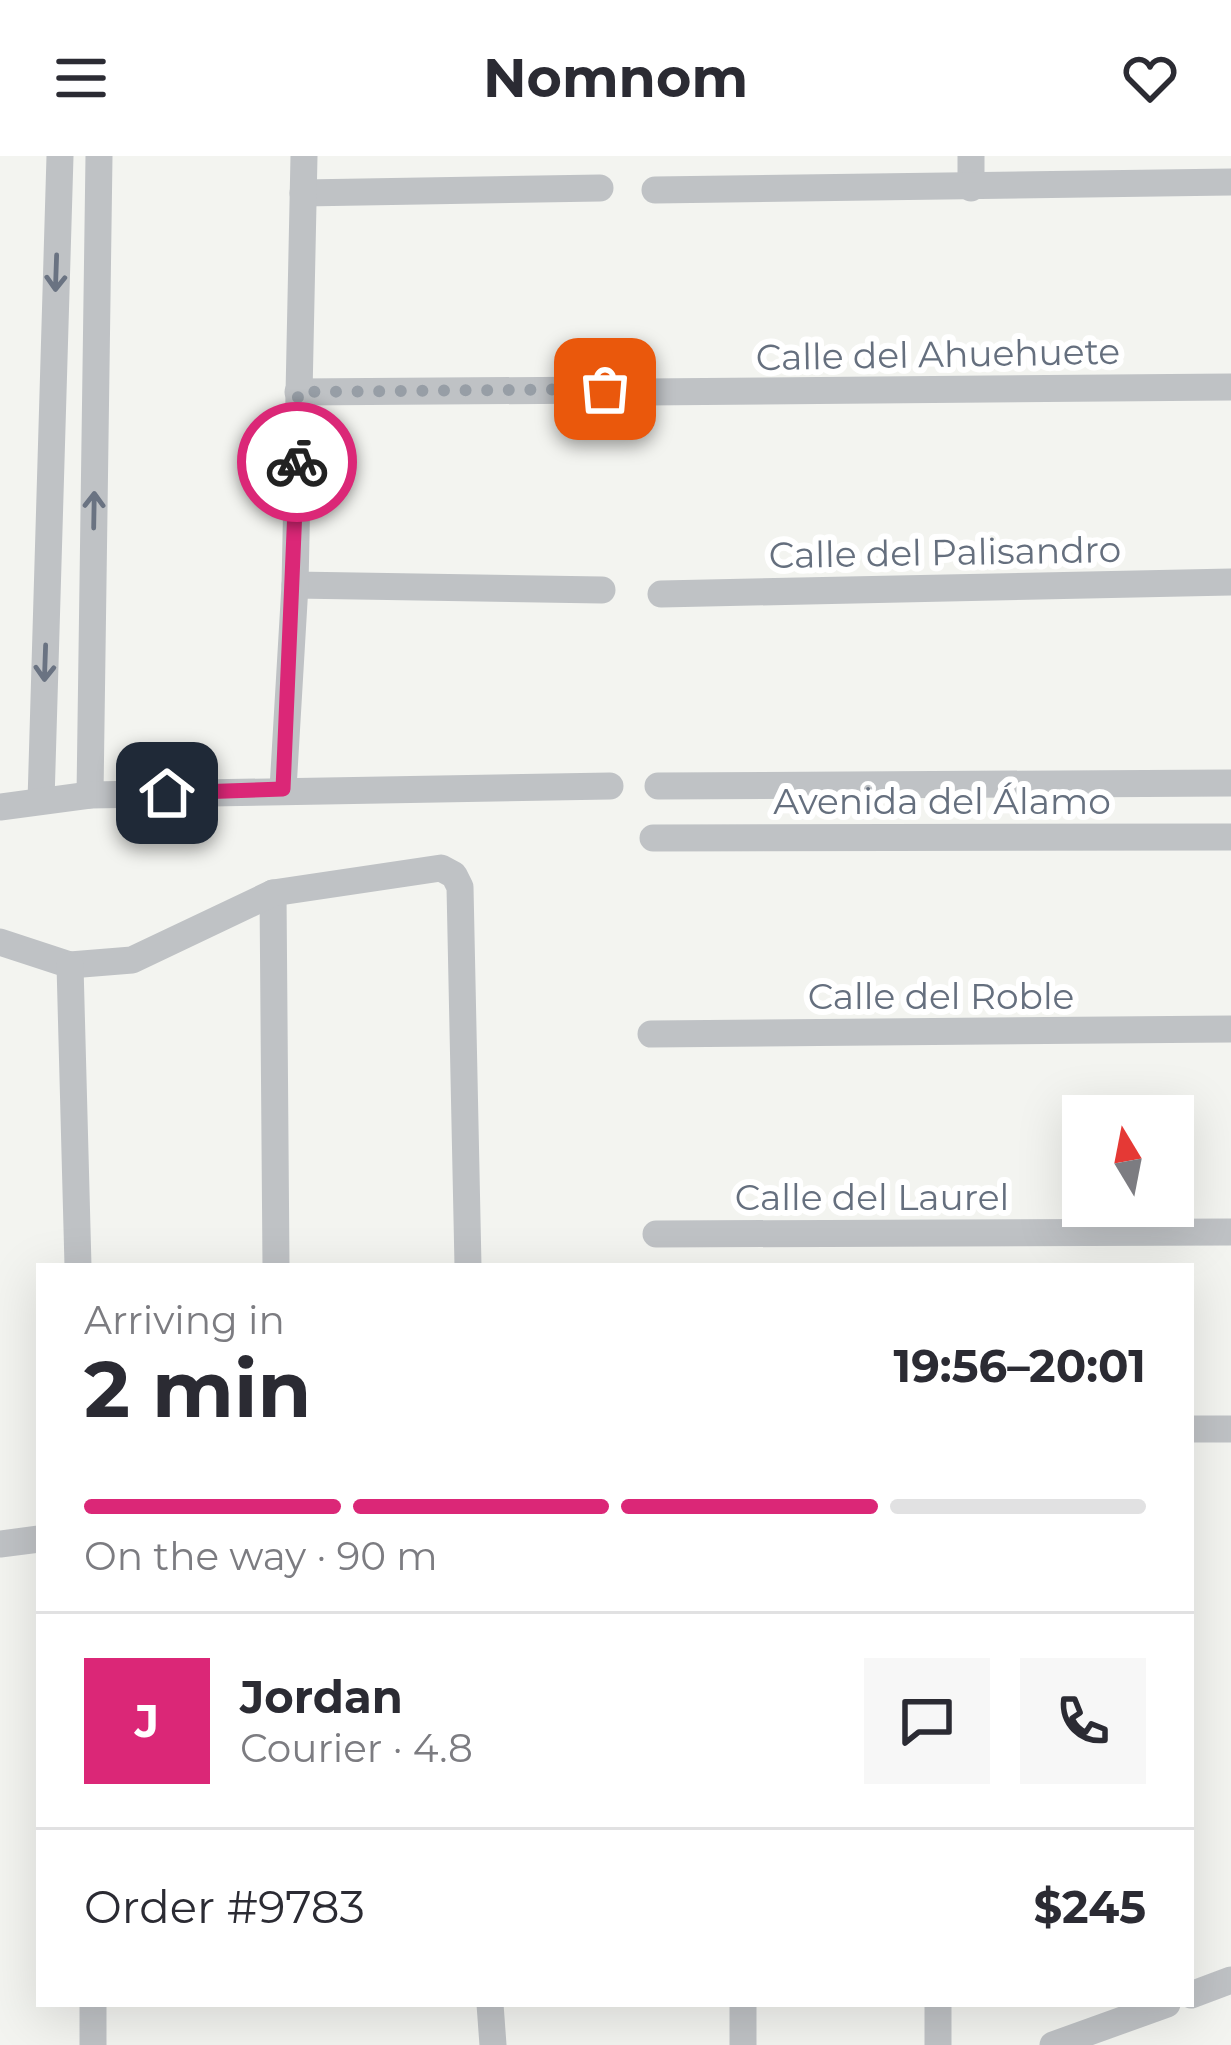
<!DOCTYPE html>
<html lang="en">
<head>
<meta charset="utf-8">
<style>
	:root { --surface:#fff; --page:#f7f7f7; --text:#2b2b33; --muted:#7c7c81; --line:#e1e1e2; --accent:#db2777 }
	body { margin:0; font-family:Montserrat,sans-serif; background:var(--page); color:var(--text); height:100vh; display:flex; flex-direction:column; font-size:45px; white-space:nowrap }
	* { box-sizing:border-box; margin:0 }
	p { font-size:39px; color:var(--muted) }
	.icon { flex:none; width:66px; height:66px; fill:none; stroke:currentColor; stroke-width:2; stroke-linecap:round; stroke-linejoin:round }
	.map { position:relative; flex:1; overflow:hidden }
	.sheet { position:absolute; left:36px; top:1107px; width:1158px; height:744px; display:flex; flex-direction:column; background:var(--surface); border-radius:0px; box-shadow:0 12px 48px #0002 }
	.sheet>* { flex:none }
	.needle { width:78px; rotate:350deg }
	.controls { position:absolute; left:1062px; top:939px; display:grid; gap:24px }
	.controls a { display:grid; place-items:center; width:132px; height:132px; border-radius:0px; background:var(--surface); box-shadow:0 12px 48px #0002; font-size:60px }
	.pin { position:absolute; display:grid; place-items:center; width:102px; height:102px; color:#fff; margin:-51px; border-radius:24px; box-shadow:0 6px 18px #0006 }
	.courier { position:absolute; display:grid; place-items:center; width:120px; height:120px; margin:-60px; border:9px solid #db2777; border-radius:50%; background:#fff; color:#222; box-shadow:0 3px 15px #0007 }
	.headline em { font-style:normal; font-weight:700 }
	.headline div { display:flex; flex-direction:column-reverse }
	.headline { display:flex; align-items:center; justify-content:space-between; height:204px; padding:0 48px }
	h1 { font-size:78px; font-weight:700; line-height:90px }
	.bar { display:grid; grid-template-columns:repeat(4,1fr); gap:18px 12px; align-content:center; height:144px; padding:0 48px }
	.bar i { height:15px; border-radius:9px; background:var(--line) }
	.bar .current { background:var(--accent) }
	.bar p { grid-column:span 4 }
	.line { display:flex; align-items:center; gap:30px; padding:0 48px; border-top:3px solid var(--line) }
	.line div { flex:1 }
	.round { display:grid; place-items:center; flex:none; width:126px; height:126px; border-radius:0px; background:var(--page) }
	header { display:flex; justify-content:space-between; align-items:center; height:156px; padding:0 48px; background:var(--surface); font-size:54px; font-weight:700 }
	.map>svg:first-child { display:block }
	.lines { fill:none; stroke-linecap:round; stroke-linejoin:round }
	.street { stroke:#bfc2c5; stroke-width:27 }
	.oneway { stroke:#6a7382 }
	.done { stroke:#979ea6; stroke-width:12; stroke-dasharray:0 21.6 }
	.route { stroke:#db2777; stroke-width:15 }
	.labels { text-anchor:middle; stroke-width:12; stroke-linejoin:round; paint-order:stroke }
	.street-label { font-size:36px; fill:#656f7e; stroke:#fff }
</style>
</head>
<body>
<header><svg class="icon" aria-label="menu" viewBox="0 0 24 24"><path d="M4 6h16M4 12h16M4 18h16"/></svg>Nomnom<svg class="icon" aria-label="heart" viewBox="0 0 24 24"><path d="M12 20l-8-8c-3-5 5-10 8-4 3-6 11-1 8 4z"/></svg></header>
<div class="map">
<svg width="1231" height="1889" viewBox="0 0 1231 1889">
	<rect width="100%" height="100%" fill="#f3f4f0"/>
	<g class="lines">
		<!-- street -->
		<g class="street">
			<path d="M 971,0 L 971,32"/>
			<path d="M 655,34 L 1231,26"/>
			<path d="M 303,37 L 600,32"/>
			<path d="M 298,236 L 605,234"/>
			<path d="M 645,236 L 1231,231"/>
			<path d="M 295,429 L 602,434"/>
			<path d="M 661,438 L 1231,426"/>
			<path d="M 658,630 L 1231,627"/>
			<path d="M 283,633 L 295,429 L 304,0"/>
			<path d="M 90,639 L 99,0"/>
			<path d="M 41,645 L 60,0"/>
			<path d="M 0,651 L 90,639 L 610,630"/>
			<path d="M 653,682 L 1231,681"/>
			<path d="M 273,737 L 276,1110"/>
			<path d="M 0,786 L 70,809 L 132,804 L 273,737 L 441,712 L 454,719 L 460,731 L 468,1110"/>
			<path d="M 70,809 L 78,1110"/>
			<path d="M 651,878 L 1231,873"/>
			<path d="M 656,1078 L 1231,1076"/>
			<path d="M 1191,1273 L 1231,1273"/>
			<path d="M 0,1388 L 39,1383"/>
			<path d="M 1191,1839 L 1231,1824"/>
			<path d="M 93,1848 L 93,1889"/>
			<path d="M 490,1848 L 493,1889"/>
			<path d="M 743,1848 L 743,1889"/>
			<path d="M 938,1848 L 938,1889"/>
			<path d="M 1053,1889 L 1167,1848"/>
		</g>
	</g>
	<!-- one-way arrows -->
	<defs><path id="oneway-shaft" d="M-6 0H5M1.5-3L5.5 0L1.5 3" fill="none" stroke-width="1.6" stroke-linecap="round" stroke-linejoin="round" transform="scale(3)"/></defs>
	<g class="oneway">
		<use href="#oneway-shaft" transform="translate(56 117) rotate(92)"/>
		<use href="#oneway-shaft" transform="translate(94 354) rotate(-89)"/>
		<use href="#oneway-shaft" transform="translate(45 507) rotate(92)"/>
	</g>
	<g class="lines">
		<!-- done -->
		<path class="done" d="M 297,306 L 298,236 L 605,233"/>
		<!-- route -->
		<path class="route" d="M 167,637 L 283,633 L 297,306"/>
	</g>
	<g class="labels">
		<!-- street labels -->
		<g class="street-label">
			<text transform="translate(938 198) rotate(-1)" y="13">Calle del Ahuehuete</text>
			<text transform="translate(945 396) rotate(-1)" y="13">Calle del Palisandro</text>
			<text x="942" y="658">Avenida del Álamo</text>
			<text x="941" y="853">Calle del Roble</text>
			<text x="872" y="1054">Calle del Laurel</text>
		</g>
	</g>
</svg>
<div class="controls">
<a><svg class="needle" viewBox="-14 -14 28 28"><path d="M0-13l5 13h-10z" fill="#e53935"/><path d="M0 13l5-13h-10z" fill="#7c7c81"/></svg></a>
</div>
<div class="pin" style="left:605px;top:233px;background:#ea580c"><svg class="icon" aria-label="bag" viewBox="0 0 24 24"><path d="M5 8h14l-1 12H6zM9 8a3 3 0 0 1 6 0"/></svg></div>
<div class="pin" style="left:167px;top:637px;background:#1f2937"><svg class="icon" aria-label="home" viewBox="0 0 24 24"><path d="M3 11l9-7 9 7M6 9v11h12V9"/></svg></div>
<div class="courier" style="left:297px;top:306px"><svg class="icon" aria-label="bike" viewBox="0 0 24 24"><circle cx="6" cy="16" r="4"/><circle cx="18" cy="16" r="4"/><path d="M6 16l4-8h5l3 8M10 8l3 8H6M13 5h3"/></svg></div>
<section class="sheet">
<div class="headline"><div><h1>2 min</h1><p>Arriving in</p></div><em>19:56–20:01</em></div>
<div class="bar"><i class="current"></i><i class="current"></i><i class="current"></i><i></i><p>On the way · 90 m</p></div>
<div class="line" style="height:216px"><b class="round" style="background:var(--accent);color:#fff">J</b><div><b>Jordan</b><p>Courier · 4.8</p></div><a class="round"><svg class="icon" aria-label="chat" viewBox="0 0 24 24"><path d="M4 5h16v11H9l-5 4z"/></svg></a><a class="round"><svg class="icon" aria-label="phone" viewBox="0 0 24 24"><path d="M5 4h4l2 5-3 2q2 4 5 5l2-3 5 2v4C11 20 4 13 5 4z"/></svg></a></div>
<div class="line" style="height:156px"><div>Order #9783</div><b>$245</b></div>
</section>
</div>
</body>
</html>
